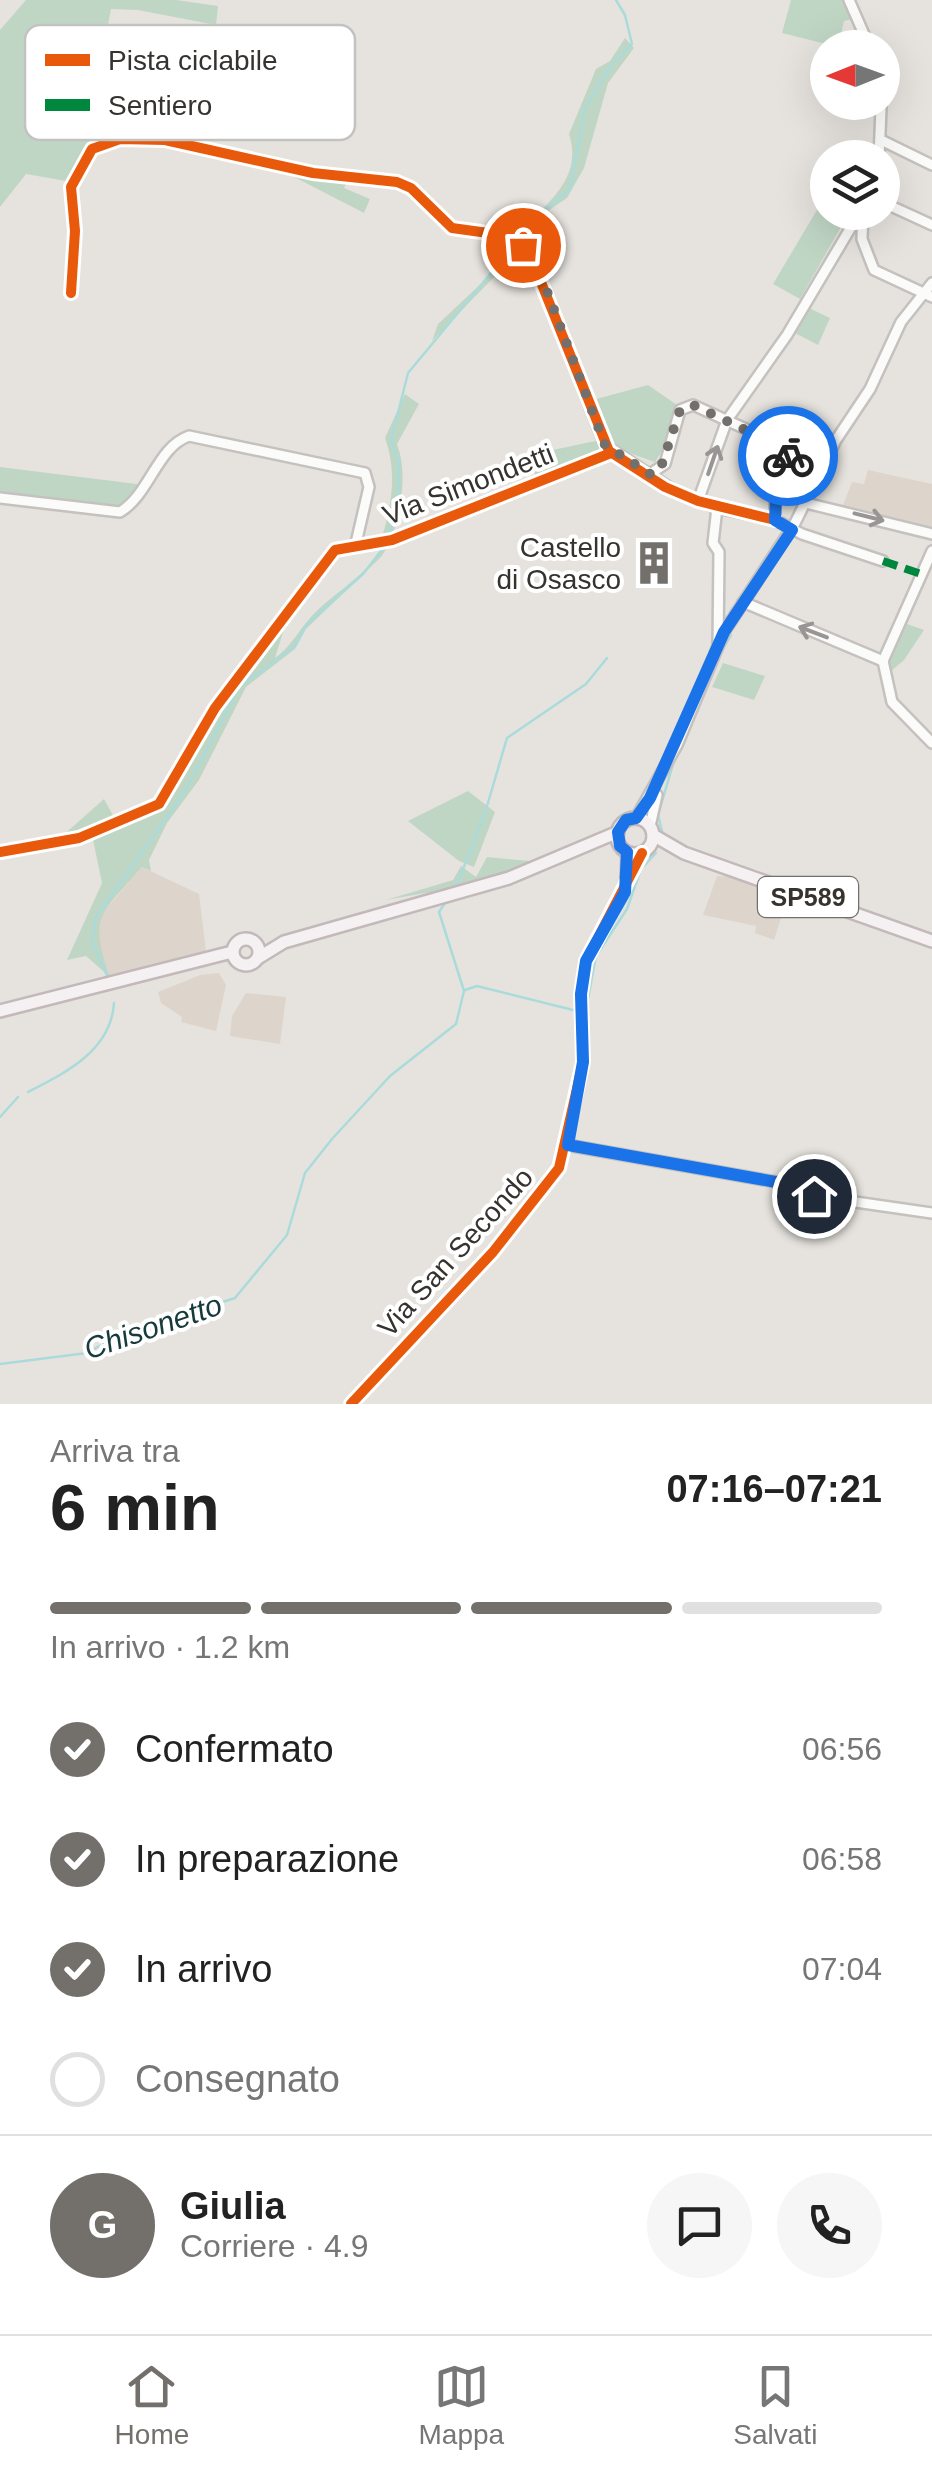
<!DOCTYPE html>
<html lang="it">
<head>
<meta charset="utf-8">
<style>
	:root { --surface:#fff; --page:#f6f6f6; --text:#222; --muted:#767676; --line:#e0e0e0; --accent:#73706c }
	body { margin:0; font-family:Helvetica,sans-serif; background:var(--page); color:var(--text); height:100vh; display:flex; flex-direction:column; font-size:38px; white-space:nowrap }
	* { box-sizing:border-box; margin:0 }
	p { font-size:32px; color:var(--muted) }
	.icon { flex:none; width:55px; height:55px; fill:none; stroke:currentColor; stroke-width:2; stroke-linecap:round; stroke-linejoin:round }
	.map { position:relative; height:1404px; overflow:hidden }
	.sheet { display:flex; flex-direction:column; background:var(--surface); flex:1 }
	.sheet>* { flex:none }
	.needle { width:65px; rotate:269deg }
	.tools { position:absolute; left:810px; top:30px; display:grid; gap:20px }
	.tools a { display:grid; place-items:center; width:90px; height:90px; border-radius:50%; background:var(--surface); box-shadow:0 10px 40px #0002; font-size:50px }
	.pin { position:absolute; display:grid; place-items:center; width:85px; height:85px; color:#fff; margin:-42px; border:5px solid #fff; border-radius:50%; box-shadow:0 2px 10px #0007 }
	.courier { position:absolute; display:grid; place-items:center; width:100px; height:100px; margin:-50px; border:8px solid #1a73e8; border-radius:50%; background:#fff; color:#222; box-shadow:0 2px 12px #0007 }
	.headline em { font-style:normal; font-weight:800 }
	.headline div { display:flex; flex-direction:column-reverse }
	.headline { display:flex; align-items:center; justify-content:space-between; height:170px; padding:0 50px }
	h1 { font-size:65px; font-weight:800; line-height:75px }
	.bar { display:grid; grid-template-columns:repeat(4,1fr); gap:15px 10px; align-content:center; height:120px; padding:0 50px }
	.bar i { height:12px; border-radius:8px; background:var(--line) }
	.bar .selected { background:var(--accent) }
	.bar p { grid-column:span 4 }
	.line { display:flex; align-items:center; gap:25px; padding:0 50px; border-top:2px solid var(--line) }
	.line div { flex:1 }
	.round { display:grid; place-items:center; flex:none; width:105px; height:105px; border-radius:52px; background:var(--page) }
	ol { padding:0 50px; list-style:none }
	li { display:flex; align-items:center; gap:30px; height:110px }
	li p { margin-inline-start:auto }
	li .icon { padding:10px; border-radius:50%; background:var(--accent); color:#fff; stroke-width:4 }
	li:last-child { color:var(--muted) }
	li i { width:55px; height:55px; border:5px solid var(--line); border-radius:50% }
	.tabs { display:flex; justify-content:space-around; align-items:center; height:140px; border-top:2px solid var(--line); background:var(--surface); font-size:28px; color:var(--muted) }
	.tabs a { display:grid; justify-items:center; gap:5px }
	.tabs .selected { color:var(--accent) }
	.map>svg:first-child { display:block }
	.built { fill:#ddd5cb }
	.green { fill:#c0d6c5 }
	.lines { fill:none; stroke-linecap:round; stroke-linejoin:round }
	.stream { stroke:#aadbdb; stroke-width:2.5 }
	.minor-casing { stroke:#c4c1be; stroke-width:14 }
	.major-casing { stroke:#c3b8ba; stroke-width:16 }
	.minor { stroke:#fbfbfa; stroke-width:9 }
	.major { stroke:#f5f1f2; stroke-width:11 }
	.quiet { stroke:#00873e; stroke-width:8; stroke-dasharray:15 8; stroke-linecap:butt }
	.cycleway-casing { stroke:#fff; stroke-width:16 }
	.cycleway { stroke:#e8590c; stroke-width:10 }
	.oneway { stroke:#989694 }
	.done { stroke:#73706c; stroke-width:10; stroke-dasharray:0 18 }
	.route { stroke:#1a73e8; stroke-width:12 }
	.labels { text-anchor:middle; stroke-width:8; stroke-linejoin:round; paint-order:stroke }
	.shield { fill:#fff; stroke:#72706d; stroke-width:2.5 }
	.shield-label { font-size:25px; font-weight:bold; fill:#35322f }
	.street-label { font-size:28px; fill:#35322f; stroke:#fff }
	.poi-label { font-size:28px; fill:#35322f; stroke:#fff; text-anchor:end }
	.water-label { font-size:30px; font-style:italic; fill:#173a3c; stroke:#fff }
	.key { fill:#fff; stroke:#c2c2c1; stroke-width:2.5 }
	.key-label { font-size:28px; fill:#35322f }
</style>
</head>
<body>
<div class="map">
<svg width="932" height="1404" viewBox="0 0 932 1404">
	<rect width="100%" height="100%" fill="#e6e3de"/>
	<!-- built -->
	<g class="built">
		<path d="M 868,470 L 932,484 L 932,532 L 842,508 L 852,482 L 864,484 Z"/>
		<path d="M 142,867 L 199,894 L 206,951 L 110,977 L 96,937 L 100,916 Z"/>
		<path d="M 717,876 L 741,877 L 784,892 L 787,899 L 774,940 L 755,933 L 756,926 L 703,915 Z"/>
		<path d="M 219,973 L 226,985 L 216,1031 L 181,1022 L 182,1017 L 161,1003 L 158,992 L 200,975 Z"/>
		<path d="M 246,993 L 286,997 L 280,1044 L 230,1036 L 232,1016 Z"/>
	</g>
	<!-- green -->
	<g class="green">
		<path d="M 26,0 L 176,0 L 218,6 L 216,25 L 138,10 L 111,9 L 89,127 L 105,138 L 91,147 L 66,181 L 26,174 L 0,207 L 0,30 Z"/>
		<path d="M 791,0 L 847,0 L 853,19 L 844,21 L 838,47 L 782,33 Z"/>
		<path d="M 625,38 L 634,48 L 608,83 L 584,168 L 567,198 L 542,215 L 525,242 L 518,237 C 544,203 584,181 569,134 L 596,69 L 610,61 Z"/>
		<path d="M 271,165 L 348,179 L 344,188 L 370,199 L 364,213 Z"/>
		<path d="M 827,193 L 828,212 L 849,213 L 800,299 L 773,284 Z"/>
		<path d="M 514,242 L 522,248 L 432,341 L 438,324 L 486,279 Z"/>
		<path d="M 809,308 L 830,318 L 818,345 L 795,333 Z"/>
		<path d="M 648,385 L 677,405 L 666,445 L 655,462 L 609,446 L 589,401 Z"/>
		<path d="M 405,394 L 419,404 L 397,444 C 408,473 401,508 392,537 L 382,537 C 392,505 397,471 385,438 Z"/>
		<path d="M 755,438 L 781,450 L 767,482 L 742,473 Z"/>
		<path d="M 600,440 L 603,454 L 537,480 L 529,455 Z"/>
		<path d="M 0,467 L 145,485 L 120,510 L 0,496 Z"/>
		<path d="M 390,543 L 381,557 L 306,629 L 295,649 L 246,687 L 199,780 L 167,823 L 149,860 L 151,871 L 142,867 C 101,915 88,914 110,977 L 86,956 L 67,960 L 102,883 L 92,835 L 156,809 L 218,708 L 291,607 L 275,658 C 290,647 295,636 306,623 C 328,594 367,579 383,544 Z"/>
		<path d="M 907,624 L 924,630 L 904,660 L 890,672 L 890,658 Z"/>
		<path d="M 723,663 L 765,676 L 754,700 L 712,687 Z"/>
		<path d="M 468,791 L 495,812 L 474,867 L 459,861 L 408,821 Z"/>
		<path d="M 104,799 L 115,819 L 77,837 L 59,839 Z"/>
		<path d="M 487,857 L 540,862 L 459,887 L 386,900 L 453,880 L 461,866 L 476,877 Z"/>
	</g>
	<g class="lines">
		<!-- stream -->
		<g class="stream">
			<path d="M 388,535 L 398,509 L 399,463 L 391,441 L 408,373 L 540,214 L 570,189 L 585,108 L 611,66 L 632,44 L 625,15 L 616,0"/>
			<path d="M 718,657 L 731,635"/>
			<path d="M 663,835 L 658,815 L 674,761"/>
			<path d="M 456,887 L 485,813 L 507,738 L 586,684 L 607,658"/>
			<path d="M 108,978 L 92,941 L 96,917 L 186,790 L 239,687 L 296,645 L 306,625 L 363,574 L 384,547"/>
			<path d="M 465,990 L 477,986 L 577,1011"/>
			<path d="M 586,1009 L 596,956 L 627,909 L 641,869 L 656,853"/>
			<path d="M 28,1092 C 65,1073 111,1051 114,1003"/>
			<path d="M 0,1117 L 18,1097"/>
			<path d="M 0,1364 L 87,1353 L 119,1335 L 235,1298 L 287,1235 L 305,1173 L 332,1139 L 390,1076 L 456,1024 L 464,991 L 439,912 L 447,900"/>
		</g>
		<!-- minor casing -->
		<g class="minor-casing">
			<g id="minor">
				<path d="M 849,0 L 870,48"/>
				<path d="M 883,141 L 932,165"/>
				<path d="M 879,158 L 882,83"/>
				<path d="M 882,202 L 932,225"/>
				<path d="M 863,212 L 862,239 L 874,270 L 932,297"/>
				<path d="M 71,293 L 75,231 L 71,187 L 92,149 L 120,139 L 165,140 L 313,173 L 397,182 L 411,188 L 452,228 L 510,236 L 528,250 L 605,445 L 675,491"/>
				<path d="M 790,451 L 775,497 L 775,520 L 802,534 L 883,561"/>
				<path d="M 650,474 L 665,464 L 680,410 L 693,405 L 825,465"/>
				<path d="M 677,492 L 717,508 L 775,520"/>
				<path d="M 0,498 L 120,512 C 150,494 157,447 189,436 L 365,473 L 369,487 L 356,543"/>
				<path d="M 698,501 L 727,420 L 787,335 L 860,212"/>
				<path d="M 806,503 L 932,534"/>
				<path d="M 717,508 L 713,543 L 719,552 L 718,646"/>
				<path d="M 743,602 L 883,661"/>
				<path d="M 883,661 L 932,551"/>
				<path d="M 883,661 L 892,702 L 932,743"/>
				<path d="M 636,818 L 677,745 L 724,632 L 795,523 L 836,440 L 870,389 L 901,322 L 932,283"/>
				<path d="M 650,826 L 657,795"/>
				<path d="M 0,852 L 79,838 L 159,804 L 215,708 L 335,550 L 392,540 L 611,453"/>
				<path d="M 626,879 L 627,852"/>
				<path d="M 567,1145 L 793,1185 L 814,1196 L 932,1213"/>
				<path d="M 351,1404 L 493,1252 L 559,1168 L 583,1062 L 581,994 L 586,961 L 642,853"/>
			</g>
		</g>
		<!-- major casing -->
		<g class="major-casing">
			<g id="major">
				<circle cx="635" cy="836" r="18"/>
				<path d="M 653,835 L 684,853 L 932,941"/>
				<circle cx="246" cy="952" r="13"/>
				<path d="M 258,958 L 284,942 L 509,878 L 618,832"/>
				<path d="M 0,1011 L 232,952"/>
			</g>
		</g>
		<!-- minor -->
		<use href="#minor" class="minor"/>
		<!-- major -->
		<use href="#major" class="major"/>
		<!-- quiet -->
		<path class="quiet" d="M 883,561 L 921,574"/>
		<!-- cycleway casing -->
		<g class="cycleway-casing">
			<g id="cycleway">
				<path d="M 71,293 L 75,231 L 71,187 L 92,149 L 120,139 L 165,140 L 313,173 L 397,182 L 411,188 L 452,228 L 510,236 L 528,250 L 609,451 L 665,487 L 698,501 L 775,520"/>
				<path d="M 0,852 L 79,838 L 159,804 L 215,708 L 335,550 L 392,540 L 611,453"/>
				<path d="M 351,1404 L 493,1252 L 559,1168 L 583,1062 L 581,994 L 586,961 L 642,853"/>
			</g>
		</g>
		<!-- cycleway -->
		<use href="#cycleway" class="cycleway"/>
	</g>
	<!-- one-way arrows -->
	<defs><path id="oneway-shaft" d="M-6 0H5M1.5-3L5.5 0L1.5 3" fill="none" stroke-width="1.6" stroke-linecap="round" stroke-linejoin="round" transform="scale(2.5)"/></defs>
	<g class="oneway">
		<use href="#oneway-shaft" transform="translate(713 460) rotate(-71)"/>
		<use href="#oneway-shaft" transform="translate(869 517) rotate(14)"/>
		<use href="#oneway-shaft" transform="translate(813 632) rotate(-159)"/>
	</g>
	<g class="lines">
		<!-- done -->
		<path class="done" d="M 523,245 L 539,270 L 605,445 L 650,474 L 660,470 L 680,410 L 693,405 L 790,451 L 788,456"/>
		<!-- route -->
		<path class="route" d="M 788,456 L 776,497 L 775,520 L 792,530 L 724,632 L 650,798 L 636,818 L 626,820 L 618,832 L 620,846 L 627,852 L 625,892 L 586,961 L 581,994 L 583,1062 L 568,1145 L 793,1185 L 814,1196"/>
	</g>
	<!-- icons -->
	<defs>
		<g id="building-bare" transform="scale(3.45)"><path d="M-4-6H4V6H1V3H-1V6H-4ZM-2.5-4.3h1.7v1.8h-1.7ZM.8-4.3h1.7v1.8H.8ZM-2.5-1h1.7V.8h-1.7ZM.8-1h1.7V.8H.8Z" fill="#73706c" stroke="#fff" stroke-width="2.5" paint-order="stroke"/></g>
	</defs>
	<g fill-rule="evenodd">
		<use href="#building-bare" x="654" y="563"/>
	</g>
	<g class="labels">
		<!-- shield labels -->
		<rect class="shield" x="758" y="877" width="100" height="40" rx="8"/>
		<g class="shield-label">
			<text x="808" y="906">SP589</text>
		</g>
		<!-- street labels -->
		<g class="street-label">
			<text transform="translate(468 484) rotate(-21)" y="10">Via Simondetti</text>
			<text transform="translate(455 1252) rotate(-48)" y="10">Via San Secondo</text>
		</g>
		<!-- poi labels -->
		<g class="poi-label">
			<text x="621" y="557">Castello<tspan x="621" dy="32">di Osasco</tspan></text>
		</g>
		<!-- water labels -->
		<g class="water-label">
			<text transform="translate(153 1327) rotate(-19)" y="10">Chisonetto</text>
		</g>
	</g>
	<!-- legend -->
	<rect x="25" y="25" width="330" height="115" rx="15" class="key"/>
	<rect x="45" y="54" width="45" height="12" fill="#e8590c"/>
	<rect x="45" y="99" width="45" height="12" fill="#00873e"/>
	<g class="key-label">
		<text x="108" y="70">Pista ciclabile</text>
		<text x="108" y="115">Sentiero</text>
	</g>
</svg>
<div class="tools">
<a><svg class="needle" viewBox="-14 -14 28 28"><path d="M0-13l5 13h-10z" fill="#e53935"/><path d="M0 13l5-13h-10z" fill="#767676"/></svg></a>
<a><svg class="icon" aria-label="layers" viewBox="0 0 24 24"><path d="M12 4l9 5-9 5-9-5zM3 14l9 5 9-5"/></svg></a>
</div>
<div class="pin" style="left:523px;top:245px;background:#ea580c"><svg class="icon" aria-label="bag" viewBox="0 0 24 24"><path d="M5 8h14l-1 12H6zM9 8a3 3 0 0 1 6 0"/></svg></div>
<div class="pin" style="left:814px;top:1196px;background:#1f2937"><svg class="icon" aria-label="home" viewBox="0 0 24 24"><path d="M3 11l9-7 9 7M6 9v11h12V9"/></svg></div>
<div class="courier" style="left:788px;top:456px"><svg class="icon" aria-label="bike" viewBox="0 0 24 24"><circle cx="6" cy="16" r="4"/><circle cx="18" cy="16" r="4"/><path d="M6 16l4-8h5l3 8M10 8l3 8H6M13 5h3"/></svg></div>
</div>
<section class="sheet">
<div class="headline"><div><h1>6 min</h1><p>Arriva tra</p></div><em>07:16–07:21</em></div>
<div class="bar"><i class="selected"></i><i class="selected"></i><i class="selected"></i><i></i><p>In arrivo · 1.2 km</p></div>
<ol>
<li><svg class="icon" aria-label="check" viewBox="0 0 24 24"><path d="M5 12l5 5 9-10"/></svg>Confermato<p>06:56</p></li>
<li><svg class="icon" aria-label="check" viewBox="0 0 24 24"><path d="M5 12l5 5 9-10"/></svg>In preparazione<p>06:58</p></li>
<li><svg class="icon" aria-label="check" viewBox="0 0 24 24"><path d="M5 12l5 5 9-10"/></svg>In arrivo<p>07:04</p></li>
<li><i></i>Consegnato</li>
</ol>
<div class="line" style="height:180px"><b class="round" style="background:var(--accent);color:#fff">G</b><div><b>Giulia</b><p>Corriere · 4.9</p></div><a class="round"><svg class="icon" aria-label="chat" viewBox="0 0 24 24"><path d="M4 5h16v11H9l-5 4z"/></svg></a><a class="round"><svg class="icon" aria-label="phone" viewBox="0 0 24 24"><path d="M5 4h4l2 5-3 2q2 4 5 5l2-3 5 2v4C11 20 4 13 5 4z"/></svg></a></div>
</section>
<nav class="tabs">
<a class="selected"><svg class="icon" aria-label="home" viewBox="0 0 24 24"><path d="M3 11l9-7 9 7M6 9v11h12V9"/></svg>Home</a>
<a><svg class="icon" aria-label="map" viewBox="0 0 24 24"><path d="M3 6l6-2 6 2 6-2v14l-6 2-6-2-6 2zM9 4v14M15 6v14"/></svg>Mappa</a>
<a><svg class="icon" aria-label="saved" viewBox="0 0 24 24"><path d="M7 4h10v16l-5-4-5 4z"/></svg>Salvati</a>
</nav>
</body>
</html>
